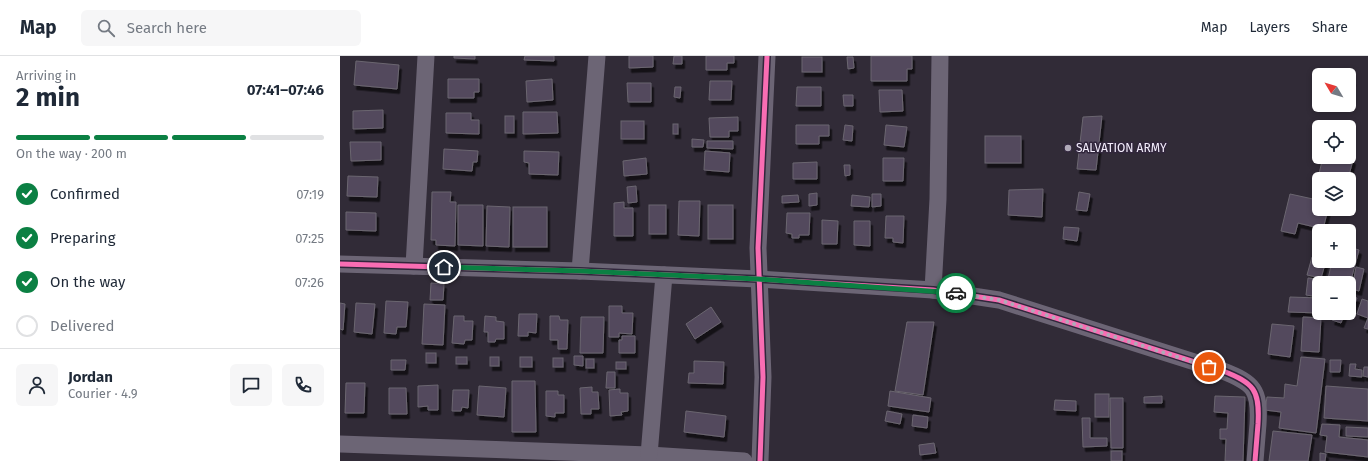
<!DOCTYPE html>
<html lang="en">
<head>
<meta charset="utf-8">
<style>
	:root { --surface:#fff; --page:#f6f6f7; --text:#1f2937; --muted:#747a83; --line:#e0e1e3; --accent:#0b8043 }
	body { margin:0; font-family:"Fira Sans",sans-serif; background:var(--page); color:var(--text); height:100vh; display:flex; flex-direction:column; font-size:15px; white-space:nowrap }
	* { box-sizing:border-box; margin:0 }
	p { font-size:13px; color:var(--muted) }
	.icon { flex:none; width:22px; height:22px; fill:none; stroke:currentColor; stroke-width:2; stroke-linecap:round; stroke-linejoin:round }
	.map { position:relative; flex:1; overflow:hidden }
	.sheet { display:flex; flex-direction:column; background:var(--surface); width:340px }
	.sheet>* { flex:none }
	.needle { width:26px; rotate:308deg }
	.fabs { position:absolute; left:972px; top:12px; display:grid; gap:8px }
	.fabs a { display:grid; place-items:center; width:44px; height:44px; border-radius:6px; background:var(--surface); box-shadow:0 2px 6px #0003; font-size:20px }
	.pin { position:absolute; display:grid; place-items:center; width:34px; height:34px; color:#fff; margin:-17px; border:2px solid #fff; border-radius:50%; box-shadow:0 1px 4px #0007 }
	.courier { position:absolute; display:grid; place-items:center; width:40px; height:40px; margin:-20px; border:3px solid #0b8043; border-radius:50%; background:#fff; color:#222; box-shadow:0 1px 5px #0007 }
	.head em { font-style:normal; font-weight:700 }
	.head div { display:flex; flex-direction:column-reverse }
	.head { display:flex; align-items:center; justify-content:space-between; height:68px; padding:0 16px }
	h1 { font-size:26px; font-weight:700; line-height:30px }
	.bar { display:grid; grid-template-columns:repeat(4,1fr); gap:6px 4px; align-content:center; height:48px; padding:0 16px }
	.bar i { height:5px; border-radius:3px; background:var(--line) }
	.bar .current { background:var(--accent) }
	.bar p { grid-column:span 4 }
	.line { display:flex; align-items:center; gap:10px; padding:0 16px; border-top:1px solid var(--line) }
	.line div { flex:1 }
	.round { display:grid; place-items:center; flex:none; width:42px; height:42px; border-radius:6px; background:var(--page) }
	ol { padding:0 16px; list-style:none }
	li { display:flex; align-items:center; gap:12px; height:44px }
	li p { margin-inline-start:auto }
	li .icon { padding:4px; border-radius:50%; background:var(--accent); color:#fff; stroke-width:4 }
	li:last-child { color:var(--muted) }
	li i { width:22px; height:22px; border:2px solid var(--line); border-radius:50% }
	header { display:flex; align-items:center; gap:24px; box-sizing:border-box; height:56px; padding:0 20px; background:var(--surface); border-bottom:1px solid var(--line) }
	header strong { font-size:19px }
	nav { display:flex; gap:22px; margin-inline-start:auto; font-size:14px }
	.search { width:280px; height:36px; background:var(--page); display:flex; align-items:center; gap:10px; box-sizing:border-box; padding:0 14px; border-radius:6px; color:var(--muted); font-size:15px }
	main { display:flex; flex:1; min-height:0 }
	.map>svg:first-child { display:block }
	.building { fill:#53495d; stroke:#6b6670; filter:url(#shadow) }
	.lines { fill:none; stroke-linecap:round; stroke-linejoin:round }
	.street { stroke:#6c6575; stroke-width:17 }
	.cycleway-casing { stroke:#31263c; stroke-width:8 }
	.cycleway { stroke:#f96db3; stroke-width:5 }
	.done { stroke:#b0aab8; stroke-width:4; stroke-dasharray:0 7.2 }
	.route { stroke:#0b8043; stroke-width:5 }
	.poi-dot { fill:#b0aab8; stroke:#31263c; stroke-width:1.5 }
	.labels { text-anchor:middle; stroke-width:3; stroke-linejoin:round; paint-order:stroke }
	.poi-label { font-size:12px; fill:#f4eefd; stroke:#31263c; text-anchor:start }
</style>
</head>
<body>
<header>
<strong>Map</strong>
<div class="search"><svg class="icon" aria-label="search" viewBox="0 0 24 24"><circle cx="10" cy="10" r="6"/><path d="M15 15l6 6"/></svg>Search here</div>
<nav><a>Map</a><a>Layers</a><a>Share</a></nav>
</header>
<main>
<section class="sheet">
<div class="head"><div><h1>2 min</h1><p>Arriving in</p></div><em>07:41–07:46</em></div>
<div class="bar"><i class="current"></i><i class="current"></i><i class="current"></i><i></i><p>On the way · 200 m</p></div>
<ol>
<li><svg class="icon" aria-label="check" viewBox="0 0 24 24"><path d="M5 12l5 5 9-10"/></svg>Confirmed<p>07:19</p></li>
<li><svg class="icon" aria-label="check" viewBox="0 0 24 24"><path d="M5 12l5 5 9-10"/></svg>Preparing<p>07:25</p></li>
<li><svg class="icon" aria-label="check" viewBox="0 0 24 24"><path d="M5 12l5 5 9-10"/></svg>On the way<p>07:26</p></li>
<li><i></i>Delivered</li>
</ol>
<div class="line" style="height:72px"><a class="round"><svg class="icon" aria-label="person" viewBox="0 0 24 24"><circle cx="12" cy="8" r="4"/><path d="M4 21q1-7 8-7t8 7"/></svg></a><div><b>Jordan</b><p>Courier · 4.9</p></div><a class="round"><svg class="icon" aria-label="chat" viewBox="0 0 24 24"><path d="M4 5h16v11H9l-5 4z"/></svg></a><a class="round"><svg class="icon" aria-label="phone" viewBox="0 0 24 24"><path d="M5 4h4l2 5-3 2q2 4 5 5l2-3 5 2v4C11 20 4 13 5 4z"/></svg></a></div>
</section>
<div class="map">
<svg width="1028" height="405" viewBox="0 0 1028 405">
	<defs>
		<filter id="shadow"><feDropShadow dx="2.5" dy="4.5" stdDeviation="0" flood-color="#0009"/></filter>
	</defs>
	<rect width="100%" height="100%" fill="#312b37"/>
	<!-- building -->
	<g class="building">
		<path d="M 114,0 L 135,0 L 135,3 L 114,2 Z"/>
		<path d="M 185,0 L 214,0 L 214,5 L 184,4 Z"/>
		<path d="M 289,0 L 313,0 L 313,11 L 289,12 Z"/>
		<path d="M 334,0 L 342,0 L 342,8 L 333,8 Z"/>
		<path d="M 366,0 L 394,0 L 394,7 L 387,7 L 387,14 L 366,14 Z"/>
		<path d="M 531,0 L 572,0 L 572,13 L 567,13 L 567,25 L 531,25 Z"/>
		<rect x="462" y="1" width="20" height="15"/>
		<path d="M 507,1 L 513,1 L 514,12 L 508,13 Z"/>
		<path d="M 16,5 L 59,9 L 57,33 L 14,29 Z"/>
		<path d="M 108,23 L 139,23 L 139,36 L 134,36 L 134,42 L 108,42 Z"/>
		<path d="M 212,23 L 213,44 L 187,46 L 186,25 Z"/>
		<path d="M 1009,24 L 1013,24 L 1010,40 L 1009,40 Z"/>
		<path d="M 370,25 L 392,25 L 391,44 L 369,44 Z"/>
		<path d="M 287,27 L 311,27 L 311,46 L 288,46 Z"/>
		<path d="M 335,31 L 341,31 L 340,42 L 334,41 Z"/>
		<path d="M 457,31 L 481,31 L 481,50 L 456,50 Z"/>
		<path d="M 539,34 L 562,34 L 563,55 L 540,56 Z"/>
		<path d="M 503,39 L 513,39 L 513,50 L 504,50 Z"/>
		<path d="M 43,54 L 43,72 L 13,73 L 13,55 Z"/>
		<path d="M 183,56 L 217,56 L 218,77 L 183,78 Z"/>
		<path d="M 106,57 L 131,57 L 131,64 L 139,64 L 139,78 L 106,77 Z"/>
		<rect x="165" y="60" width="9" height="17"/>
		<path d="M 762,60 L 756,114 L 737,113 L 743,61 Z"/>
		<path d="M 398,61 L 398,75 L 389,75 L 389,81 L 370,81 L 369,62 Z"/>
		<rect x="281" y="65" width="23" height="18"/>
		<rect x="333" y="68" width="5" height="10"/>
		<path d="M 456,69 L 489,69 L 489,80 L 479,80 L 479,88 L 456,88 Z"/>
		<path d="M 505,69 L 513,70 L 512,85 L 503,84 Z"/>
		<path d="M 546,69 L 567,71 L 564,91 L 544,89 Z"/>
		<rect x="645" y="80" width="36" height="27"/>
		<path d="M 352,83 L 364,84 L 363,91 L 352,91 Z"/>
		<path d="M 367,85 L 393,85 L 393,93 L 367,92 Z"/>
		<path d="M 10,86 L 41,86 L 41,104 L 11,105 Z"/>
		<path d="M 104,93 L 138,95 L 137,106 L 133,106 L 132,115 L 103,113 Z"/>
		<path d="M 184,95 L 219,96 L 218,119 L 189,118 L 189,107 L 184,106 Z"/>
		<path d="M 365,95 L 390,97 L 389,116 L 364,114 Z"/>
		<path d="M 983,101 L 1008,101 L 1013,104 L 1008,123 L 994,119 L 993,123 L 979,123 L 979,153 L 988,153 L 983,173 L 958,167 L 955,178 L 941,175 L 950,138 L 973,143 Z"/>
		<path d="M 306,102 L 307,118 L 284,120 L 283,105 Z"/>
		<path d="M 543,102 L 564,102 L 563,125 L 543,125 Z"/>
		<path d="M 477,106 L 477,123 L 453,123 L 453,107 Z"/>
		<path d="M 504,109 L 510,109 L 510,119 L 505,120 Z"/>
		<path d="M 8,120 L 38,121 L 37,141 L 7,140 Z"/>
		<path d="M 296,130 L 297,146 L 288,147 L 287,131 Z"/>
		<path d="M 703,133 L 702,161 L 668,159 L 669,134 Z"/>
		<path d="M 92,136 L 111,136 L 110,146 L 116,146 L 115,190 L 96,189 L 96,184 L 91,184 Z"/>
		<path d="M 739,136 L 750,138 L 747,155 L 736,154 Z"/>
		<path d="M 477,137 L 477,149 L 469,150 L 469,138 Z"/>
		<path d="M 532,138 L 541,138 L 541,150 L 532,151 Z"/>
		<path d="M 458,139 L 459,146 L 442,147 L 442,140 Z"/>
		<path d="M 512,139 L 530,141 L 529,151 L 511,150 Z"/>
		<path d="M 339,145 L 360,145 L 359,180 L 338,179 Z"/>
		<path d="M 284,146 L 284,152 L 293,152 L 293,180 L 274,180 L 274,147 Z"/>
		<path d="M 118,149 L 143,149 L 143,190 L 118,189 Z"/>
		<rect x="309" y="149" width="17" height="29"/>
		<rect x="368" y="149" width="25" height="34"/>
		<path d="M 147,150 L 170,151 L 169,191 L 146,190 Z"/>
		<rect x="173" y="151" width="34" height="40"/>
		<path d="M 6,156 L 36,157 L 36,175 L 6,174 Z"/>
		<path d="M 447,157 L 470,157 L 469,179 L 459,179 L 459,182 L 452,182 L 452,178 L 446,177 Z"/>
		<path d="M 546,160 L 564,160 L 563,187 L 553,186 L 553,182 L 545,182 Z"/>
		<path d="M 482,164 L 498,165 L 497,188 L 482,188 Z"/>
		<path d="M 514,165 L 530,165 L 530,190 L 514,189 Z"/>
		<path d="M 724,171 L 739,172 L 737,185 L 723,183 Z"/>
		<path d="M 1009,191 L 1019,194 L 1010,228 L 988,223 L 992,205 L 1009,205 Z"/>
		<path d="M 972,201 L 979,203 L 979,205 L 986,205 L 981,222 L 967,219 Z"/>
		<path d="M 1016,211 L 1024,213 L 1019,235 L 1012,233 Z"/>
		<path d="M 968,222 L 986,224 L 986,227 L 979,227 L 979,241 L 966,239 Z"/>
		<path d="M 91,227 L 104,228 L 103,244 L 90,244 Z"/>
		<path d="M 1009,239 L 1017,242 L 1012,255 L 1009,254 Z"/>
		<path d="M 950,241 L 979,242 L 979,257 L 980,257 L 948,256 Z"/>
		<path d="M 1022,243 L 1028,245 L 1028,273 L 1024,272 L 1028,262 L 1017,258 Z"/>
		<path d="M 46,245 L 68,246 L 66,271 L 57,271 L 56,278 L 44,277 Z"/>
		<path d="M 0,247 L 5,248 L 3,274 L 0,273 Z"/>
		<path d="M 16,247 L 35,248 L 32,278 L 14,276 Z"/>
		<path d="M 84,248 L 105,249 L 103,289 L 82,288 Z"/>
		<path d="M 269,250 L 282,250 L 282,257 L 293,257 L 292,278 L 279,277 L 279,281 L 269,281 Z"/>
		<path d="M 371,251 L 381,266 L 355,283 L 346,268 Z"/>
		<path d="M 995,257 L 1005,257 L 1001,267 L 992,264 Z"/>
		<path d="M 179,258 L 197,258 L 196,277 L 188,276 L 188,280 L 178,280 Z"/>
		<path d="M 114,260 L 124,260 L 124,265 L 133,265 L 132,284 L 125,284 L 124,288 L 112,287 Z"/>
		<path d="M 145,260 L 156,261 L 156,265 L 164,266 L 164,283 L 156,283 L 155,286 L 148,286 L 148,276 L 144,276 Z"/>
		<path d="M 210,260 L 219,260 L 220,264 L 228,264 L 227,293 L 218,293 L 218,284 L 210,284 Z"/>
		<path d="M 241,261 L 264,261 L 263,297 L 240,297 Z"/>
		<path d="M 963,261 L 981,262 L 979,296 L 961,295 Z"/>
		<path d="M 567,266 L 594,266 L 583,339 L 555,335 Z"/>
		<path d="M 932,268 L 954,270 L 950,301 L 928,298 Z"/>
		<path d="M 282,280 L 295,280 L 295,297 L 279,297 L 279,284 L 282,284 Z"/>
		<rect x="86" y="297" width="10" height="10"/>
		<path d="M 234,300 L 243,300 L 243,310 L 234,309 Z"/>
		<rect x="116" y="301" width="11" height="7"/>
		<rect x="150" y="301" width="9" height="9"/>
		<rect x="180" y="301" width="12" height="10"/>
		<path d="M 961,301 L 985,303 L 976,377 L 939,372 L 941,356 L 925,354 L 927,341 L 944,342 L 945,328 L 957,330 Z"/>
		<rect x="213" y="302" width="10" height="9"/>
		<rect x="246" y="303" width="8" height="9"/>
		<path d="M 51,304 L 66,304 L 65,314 L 51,314 Z"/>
		<path d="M 990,304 L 1001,304 L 1000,316 L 990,316 Z"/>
		<path d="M 354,305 L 384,306 L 383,328 L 348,327 L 349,317 L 354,317 Z"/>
		<rect x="276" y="306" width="10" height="7"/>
		<path d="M 1010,308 L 1016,308 L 1015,313 L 1022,314 L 1022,321 L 1009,320 Z"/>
		<path d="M 1024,311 L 1028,311 L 1028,321 L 1023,320 Z"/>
		<path d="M 267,316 L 275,316 L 275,332 L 266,332 Z"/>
		<path d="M 172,325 L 195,325 L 196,376 L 172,376 Z"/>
		<path d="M 6,327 L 25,327 L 24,357 L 5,357 Z"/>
		<path d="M 98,329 L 98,354 L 88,354 L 88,350 L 78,351 L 78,330 Z"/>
		<path d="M 139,330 L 166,332 L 164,361 L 137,359 Z"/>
		<path d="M 986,330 L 1028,333 L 1028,365 L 984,362 Z"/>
		<path d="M 252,331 L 252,336 L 258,336 L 259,353 L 251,353 L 251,358 L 241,358 L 240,332 Z"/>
		<path d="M 49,332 L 66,332 L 67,358 L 49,358 Z"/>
		<path d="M 280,333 L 280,337 L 288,337 L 288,355 L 281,356 L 282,359 L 270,360 L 269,334 Z"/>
		<path d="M 113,334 L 129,334 L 128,352 L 122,351 L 121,355 L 112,355 Z"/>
		<path d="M 206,335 L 218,335 L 218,339 L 224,339 L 224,357 L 215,357 L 215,361 L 206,360 Z"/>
		<path d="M 550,335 L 591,342 L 589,356 L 548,350 Z"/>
		<rect x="755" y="338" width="14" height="23"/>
		<path d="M 822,340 L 822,347 L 804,347 L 804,341 Z"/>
		<path d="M 875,340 L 905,341 L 903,405 L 885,405 L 886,383 L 880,383 L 880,373 L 887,373 L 888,357 L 874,356 Z"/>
		<path d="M 770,342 L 783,342 L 783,392 L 771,392 Z"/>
		<path d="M 715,344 L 736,345 L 736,355 L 714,354 Z"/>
		<path d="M 346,355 L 386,360 L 384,381 L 344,376 Z"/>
		<path d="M 547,355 L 562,358 L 560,368 L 545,365 Z"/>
		<path d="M 573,359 L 588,361 L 587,372 L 572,370 Z"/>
		<path d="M 742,362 L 750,362 L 750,382 L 767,382 L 767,390 L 743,391 Z"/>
		<path d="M 982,368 L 1000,369 L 999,381 L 1028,384 L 1028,401 L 985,396 L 987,380 L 980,379 Z"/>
		<path d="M 1006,371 L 1028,372 L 1028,381 L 1006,380 Z"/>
		<path d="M 933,375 L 972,379 L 968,405 L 929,405 Z"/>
		<path d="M 594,387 L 596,397 L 580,399 L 579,389 Z"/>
		<rect x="771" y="395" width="11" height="10"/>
		<path d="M 980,397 L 986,398 L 985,405 L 980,405 Z"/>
	</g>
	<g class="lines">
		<!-- street -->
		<g class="street">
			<path d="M 0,208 L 240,215 L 418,223 L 593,234 L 659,244 L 883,315 C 914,327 920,334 918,368 C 917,380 916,393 915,405"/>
			<path d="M 74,210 L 86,0"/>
			<path d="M 240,215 L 257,0"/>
			<path d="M 593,234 L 598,143 L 600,0"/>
			<path d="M 0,388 L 309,399 L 404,405"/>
			<path d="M 309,399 L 324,219"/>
			<path d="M 420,405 L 423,321 L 418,192 L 427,0"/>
		</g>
		<!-- cycleway casing -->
		<g class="cycleway-casing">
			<g id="cycleway">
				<path d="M 0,208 L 240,215 L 418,223 L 593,234 L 659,244 L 883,315 C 914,327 920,334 918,368 C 917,380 916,393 915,405"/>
				<path d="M 420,405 L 423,321 L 418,192 L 427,0"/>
			</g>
		</g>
		<!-- cycleway -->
		<use href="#cycleway" class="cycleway"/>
	</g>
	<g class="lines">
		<!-- done -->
		<path class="done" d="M 616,237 L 659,244 L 869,311"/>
		<!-- route -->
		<path class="route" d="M 104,211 L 240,215 L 418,223 L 616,237"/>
	</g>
	<!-- markers -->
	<circle class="poi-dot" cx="728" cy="92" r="4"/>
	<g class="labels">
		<!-- poi labels -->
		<g class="poi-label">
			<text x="736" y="96">SALVATION ARMY</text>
		</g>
	</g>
</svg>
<div class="fabs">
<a><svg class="needle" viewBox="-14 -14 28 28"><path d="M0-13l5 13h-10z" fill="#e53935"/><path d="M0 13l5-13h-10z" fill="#747a83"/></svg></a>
<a><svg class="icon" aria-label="locate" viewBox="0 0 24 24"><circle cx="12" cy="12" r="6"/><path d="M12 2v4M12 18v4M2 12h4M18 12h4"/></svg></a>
<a><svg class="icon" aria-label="layers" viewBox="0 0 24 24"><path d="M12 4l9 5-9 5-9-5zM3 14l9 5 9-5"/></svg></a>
<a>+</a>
<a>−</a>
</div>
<div class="pin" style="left:869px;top:311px;background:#ea580c"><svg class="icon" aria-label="bag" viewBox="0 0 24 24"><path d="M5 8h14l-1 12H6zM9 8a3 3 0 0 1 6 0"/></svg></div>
<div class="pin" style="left:104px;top:211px;background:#1f2937"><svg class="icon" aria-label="home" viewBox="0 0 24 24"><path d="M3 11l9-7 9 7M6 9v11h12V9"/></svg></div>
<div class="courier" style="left:616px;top:237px"><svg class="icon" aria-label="car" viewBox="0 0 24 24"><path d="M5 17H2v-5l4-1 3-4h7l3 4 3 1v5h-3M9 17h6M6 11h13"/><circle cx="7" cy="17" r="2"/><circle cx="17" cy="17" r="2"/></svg></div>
</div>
</main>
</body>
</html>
